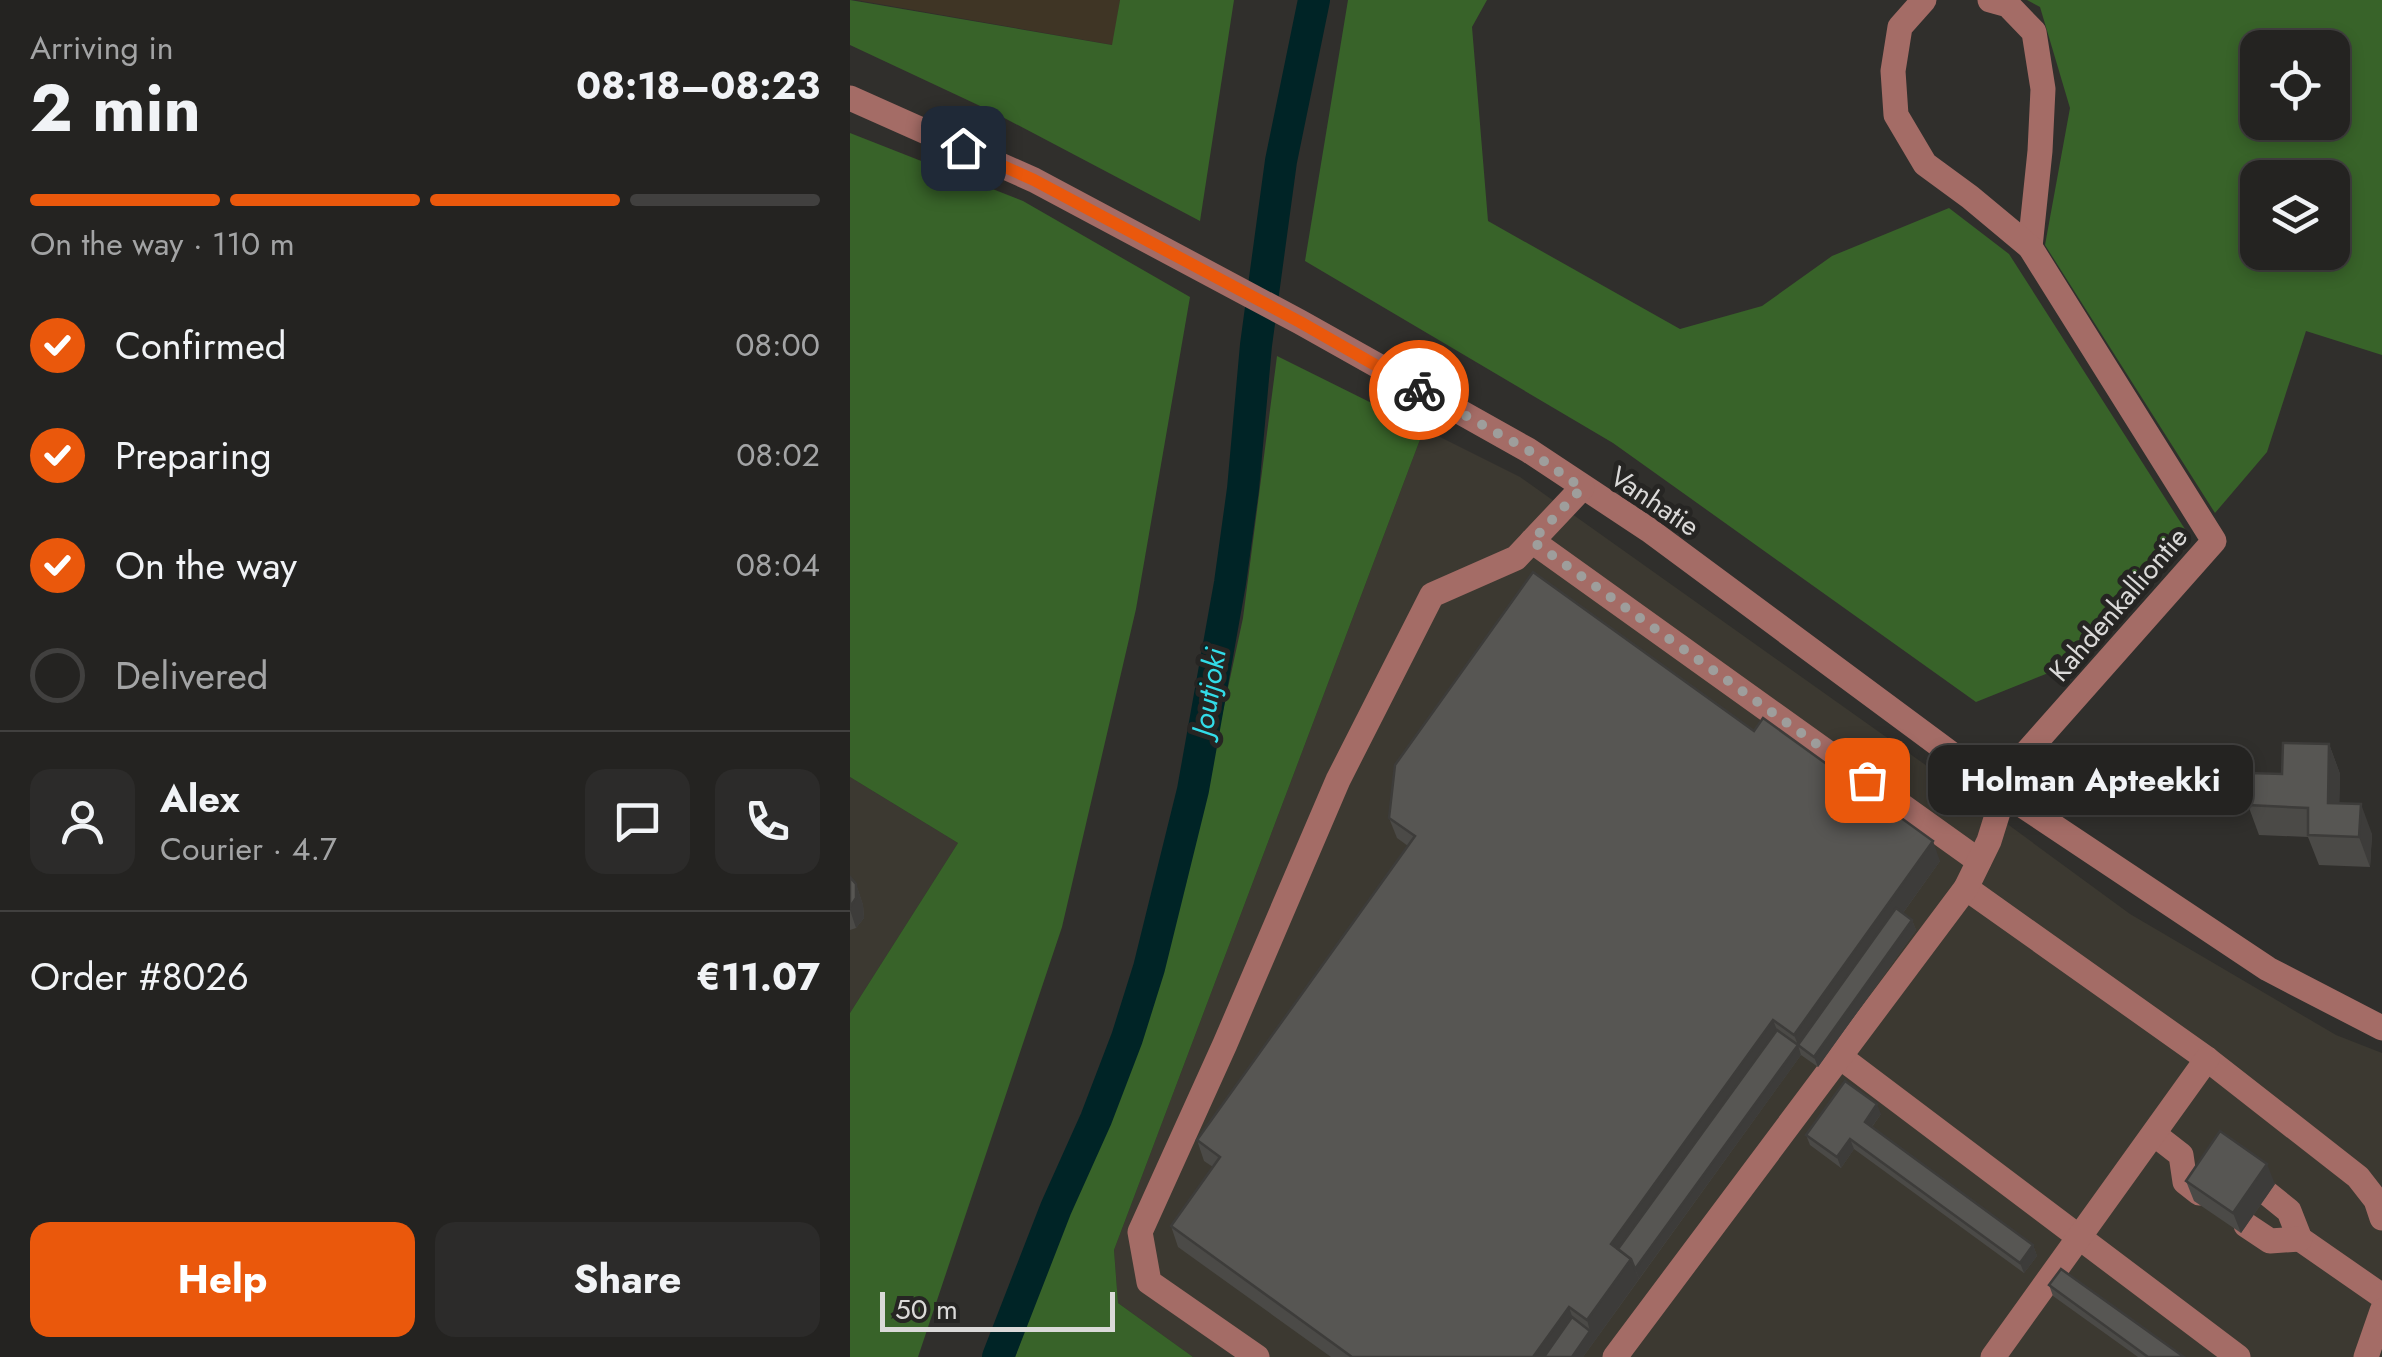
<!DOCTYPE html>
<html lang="en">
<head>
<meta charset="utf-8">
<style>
	:root { --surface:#242321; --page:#2c2b2a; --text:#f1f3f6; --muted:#a3a4a5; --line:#41403f; --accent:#ea580c }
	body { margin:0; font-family:Jost,sans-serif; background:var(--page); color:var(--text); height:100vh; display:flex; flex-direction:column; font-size:38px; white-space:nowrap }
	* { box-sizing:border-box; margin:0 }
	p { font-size:32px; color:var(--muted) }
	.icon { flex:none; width:55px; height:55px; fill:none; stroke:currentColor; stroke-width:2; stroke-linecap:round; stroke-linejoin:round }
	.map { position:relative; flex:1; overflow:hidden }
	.panel { display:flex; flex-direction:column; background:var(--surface); width:850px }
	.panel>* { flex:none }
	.tools { position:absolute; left:1390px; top:30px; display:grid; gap:20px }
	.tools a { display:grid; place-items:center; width:110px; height:110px; border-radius:20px; background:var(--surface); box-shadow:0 5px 15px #0003,0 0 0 2px var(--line); font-size:50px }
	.scale { position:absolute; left:30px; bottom:25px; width:235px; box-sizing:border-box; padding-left:10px; border:5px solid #dad9d8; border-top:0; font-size:28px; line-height:35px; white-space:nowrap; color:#dad9d8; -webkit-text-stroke:8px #262523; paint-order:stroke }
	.pin { position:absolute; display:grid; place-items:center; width:85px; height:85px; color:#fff; margin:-42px; border-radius:20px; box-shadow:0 5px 15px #0006 }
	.courier { position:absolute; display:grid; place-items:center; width:100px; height:100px; margin:-50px; border:8px solid #ea580c; border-radius:50%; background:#fff; color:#222; box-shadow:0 2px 12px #0007 }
	.bubble { position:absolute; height:70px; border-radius:20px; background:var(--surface); box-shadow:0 5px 15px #0003,0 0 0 2px var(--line); font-size:32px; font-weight:700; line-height:70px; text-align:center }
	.headline em { font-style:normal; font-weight:700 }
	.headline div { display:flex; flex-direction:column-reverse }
	.headline { display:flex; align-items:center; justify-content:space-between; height:170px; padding:0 30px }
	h1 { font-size:65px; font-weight:700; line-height:75px }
	.bar { display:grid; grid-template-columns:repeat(4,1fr); gap:15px 10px; align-content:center; height:120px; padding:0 30px }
	.bar i { height:12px; border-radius:8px; background:var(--line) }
	.bar .selected { background:var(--accent) }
	.bar p { grid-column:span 4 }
	.line { display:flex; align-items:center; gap:25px; padding:0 30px; border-top:2px solid var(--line) }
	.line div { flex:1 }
	.round { display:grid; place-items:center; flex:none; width:105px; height:105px; border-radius:20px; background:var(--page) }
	ol { padding:0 30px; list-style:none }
	li { display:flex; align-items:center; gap:30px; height:110px }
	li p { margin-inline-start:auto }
	li .icon { padding:10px; border-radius:50%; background:var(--accent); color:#fff; stroke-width:4 }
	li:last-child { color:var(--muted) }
	li i { width:55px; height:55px; border:5px solid var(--line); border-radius:50% }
	.primary-button { display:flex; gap:20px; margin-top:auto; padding:20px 30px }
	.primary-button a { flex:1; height:115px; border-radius:20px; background:var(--accent); color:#fff; font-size:40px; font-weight:700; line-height:115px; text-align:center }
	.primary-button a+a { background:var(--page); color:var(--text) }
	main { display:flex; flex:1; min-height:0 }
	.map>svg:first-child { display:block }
	.built { fill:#3c3931 }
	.industrial { fill:#3f3525 }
	.green { fill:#386329; fill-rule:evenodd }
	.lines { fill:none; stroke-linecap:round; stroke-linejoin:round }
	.canal { stroke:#002426; stroke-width:32 }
	.minor { stroke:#a46c66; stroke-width:25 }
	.wall { fill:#4b4a47 }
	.shaded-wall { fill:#3d3c3a }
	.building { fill:#575653; stroke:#3d3c3a; stroke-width:2.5 }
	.done { stroke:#9e9e9c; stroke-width:10; stroke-dasharray:0 18 }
	.route { stroke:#ea580c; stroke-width:12 }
	.labels { text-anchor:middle; stroke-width:10; stroke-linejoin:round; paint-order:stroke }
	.street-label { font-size:28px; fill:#dad9d8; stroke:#262523 }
	.water-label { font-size:30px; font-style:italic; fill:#32dce8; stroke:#262523 }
</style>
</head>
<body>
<main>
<section class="panel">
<div class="headline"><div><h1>2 min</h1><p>Arriving in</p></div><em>08:18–08:23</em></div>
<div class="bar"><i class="selected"></i><i class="selected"></i><i class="selected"></i><i></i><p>On the way · 110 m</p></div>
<ol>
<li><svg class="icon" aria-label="check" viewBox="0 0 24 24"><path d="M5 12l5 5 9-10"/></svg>Confirmed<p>08:00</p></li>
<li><svg class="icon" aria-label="check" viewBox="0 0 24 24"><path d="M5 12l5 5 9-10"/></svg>Preparing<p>08:02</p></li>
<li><svg class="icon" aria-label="check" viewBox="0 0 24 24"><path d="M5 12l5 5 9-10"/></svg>On the way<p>08:04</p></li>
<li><i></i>Delivered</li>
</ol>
<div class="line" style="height:180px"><a class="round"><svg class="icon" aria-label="person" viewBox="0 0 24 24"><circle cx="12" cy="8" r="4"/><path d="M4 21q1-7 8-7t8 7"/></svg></a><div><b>Alex</b><p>Courier · 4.7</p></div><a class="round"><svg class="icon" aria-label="chat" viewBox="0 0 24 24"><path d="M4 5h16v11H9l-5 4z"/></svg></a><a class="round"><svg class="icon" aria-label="phone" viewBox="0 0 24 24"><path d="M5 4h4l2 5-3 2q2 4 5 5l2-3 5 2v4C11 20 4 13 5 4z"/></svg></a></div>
<div class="line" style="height:130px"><div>Order #8026</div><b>€11.07</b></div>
<div class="primary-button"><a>Help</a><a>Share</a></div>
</section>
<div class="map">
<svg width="1532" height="1357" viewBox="0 0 1532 1357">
	<rect width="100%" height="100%" fill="#302f2c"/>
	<!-- built -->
	<g class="built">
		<path d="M 574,429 L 670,477 L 1115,793 L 1280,914 L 1486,1035 L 1532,1053 L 1532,1357 L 343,1357 L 268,1303 L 264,1250 Z"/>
		<path d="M 0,777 L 108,843 L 0,1013 Z"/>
	</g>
	<!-- industrial -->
	<path class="industrial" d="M 6,0 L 270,0 L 263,45 Z"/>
	<!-- green -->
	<g class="green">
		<path d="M 0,0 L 262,45 L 270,0 L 384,0 L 350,221 L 143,112 L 0,45 Z"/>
		<path d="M 498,0 L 637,0 L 622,27 L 638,221 L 830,329 L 912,306 L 982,256 L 1099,208 L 1159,254 L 1340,537 L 1226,662 L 1126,702 L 763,443 L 455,261 Z"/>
		<path d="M 1177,0 L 1532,0 L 1532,355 L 1456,331 L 1417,452 L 1365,513 L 1195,245 L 1220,108 L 1190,7 ZM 1408,48 L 1482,48 L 1482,122 L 1408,122 ZM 1408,178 L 1482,178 L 1482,252 L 1408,252 Z"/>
		<path d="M 0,133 L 173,201 L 340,297 L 286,609 L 212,927 L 68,1357 L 0,1357 L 0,1013 L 108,843 L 0,777 Z"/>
		<path d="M 427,356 L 574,429 L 264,1250 L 268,1303 L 343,1357 L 165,1357 L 202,1257 L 287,1053 L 336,883 L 393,618 Z"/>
	</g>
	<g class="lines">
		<!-- canal -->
		<path class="canal" d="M 148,1357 L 206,1208 L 246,1119 L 277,1038 L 299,968 L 343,790 L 380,583 L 393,489 L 406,345 L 431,161 L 464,0"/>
		<!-- minor -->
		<g class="minor">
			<path d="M 1140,0 L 1158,5 L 1184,32 L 1193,89 L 1190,151 L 1180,247"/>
			<path d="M 0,98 L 184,180 L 450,322 L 678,450 L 799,530 L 1154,793 L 1418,969 L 1532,1028"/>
			<path d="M 682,541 L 1129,861"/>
			<path d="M 1116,888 L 1357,1059 L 1508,1177 L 1526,1200 L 1532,1218"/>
			<path d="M 989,1056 L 1388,1357"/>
			<path d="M 1304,1134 L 1331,1155 L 1335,1182 L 1349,1193"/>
			<path d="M 1418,1194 L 1439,1211 L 1450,1239 L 1532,1296"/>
			<path d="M 1396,1225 L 1420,1241 L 1450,1239"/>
			<path d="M 407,1357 L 299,1282 L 290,1232 L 375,1044 L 488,780 L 582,595 L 666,558 L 732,488"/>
			<path d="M 765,1357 L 1116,888 L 1139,841 L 1154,793 L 1169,761 L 1364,541 L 1180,247 L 1120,197 L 1075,164 L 1046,115 L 1043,71 L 1050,27 L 1074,0"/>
			<path d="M 1143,1357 L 1357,1059"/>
			<path d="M 1516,1357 L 1532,1311"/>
		</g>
	</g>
	<!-- wall -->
	<g class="wall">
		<path d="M 904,731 L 1090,861 L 1053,913 L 1062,920 L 1066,930 L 968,1067 L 951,1055 L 733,1357 L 481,1357 L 328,1247 L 321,1226 L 363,1167 L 354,1161 L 347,1140 L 558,846 L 547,838 L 539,818 Z"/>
		<path d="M 1479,744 L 1490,774 L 1489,803 L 1522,834 L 1520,867 L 1469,865 L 1458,837 L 1409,835 L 1398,805 Z"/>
		<path d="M 0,877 L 6,884 L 13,905 L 14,918 L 6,928 L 0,930 Z"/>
		<path d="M 1031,1114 L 1022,1127 L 1183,1245 L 1187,1256 L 1174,1273 L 1004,1149 L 991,1168 L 960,1145 L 956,1135 Z"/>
		<path d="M 1336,1181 L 1425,1184 L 1391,1233 L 1344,1201 Z"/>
		<path d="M 1199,1285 L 1334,1357 L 1288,1357 L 1203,1296 Z"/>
	</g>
	<!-- shaded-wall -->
	<g class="shaded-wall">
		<path d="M 1479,744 L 1490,774 L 1489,833 L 1478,803 Z"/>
		<path d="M 1511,804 L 1522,834 L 1520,867 L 1509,837 Z"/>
		<path d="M 1083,841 L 1090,861 L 955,1050 L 948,1045 L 951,1055 L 789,1279 L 785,1269 L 948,1045 L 944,1035 Z"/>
		<path d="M 6,884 L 13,905 L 14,918 L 6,928 L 0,910 Z"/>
		<path d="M 1062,920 L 1066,930 L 968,1067 L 964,1057 Z"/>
		<path d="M 923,1020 L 931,1040 L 772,1259 L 761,1244 Z"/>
		<path d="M 1027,1104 L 1031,1114 L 1018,1132 L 1015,1122 Z"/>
		<path d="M 1000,1139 L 1004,1149 L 991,1168 L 987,1157 Z"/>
		<path d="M 1417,1164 L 1425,1184 L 1391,1233 L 1383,1213 Z"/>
		<path d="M 1183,1245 L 1187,1256 L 1174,1273 L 1170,1263 Z"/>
		<path d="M 781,1259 L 789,1279 L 733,1357 L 722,1357 L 740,1331 L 737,1320 Z"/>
		<path d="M 719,1307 L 726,1328 L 705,1357 L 683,1357 Z"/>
	</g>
	<!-- building -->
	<g class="building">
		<path d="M 683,572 L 904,731 L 913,718 L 1083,841 L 944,1035 L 923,1020 L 761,1244 L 781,1259 L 737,1320 L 719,1307 L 683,1357 L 502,1357 L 321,1226 L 370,1157 L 347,1140 L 565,836 L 539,818 L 545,765 Z"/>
		<path d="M 1433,743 L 1479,744 L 1478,803 L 1511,804 L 1509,837 L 1458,835 L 1458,808 L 1398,805 L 1399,773 L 1432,774 Z"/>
		<path d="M 0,877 L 6,884 L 6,898 L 0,907 Z"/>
		<path d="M 1046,908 L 1062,920 L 964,1057 L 948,1045 L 785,1269 L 781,1259 L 768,1249 L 927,1030 L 948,1045 Z"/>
		<path d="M 995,1081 L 1027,1104 L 1015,1122 L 1183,1245 L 1170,1263 L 1000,1139 L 987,1157 L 956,1135 Z"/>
		<path d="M 1370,1131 L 1417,1164 L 1383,1213 L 1336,1181 Z"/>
		<path d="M 1211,1269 L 1334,1357 L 1298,1357 L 1199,1285 Z"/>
		<path d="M 722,1317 L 740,1331 L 722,1357 L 694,1357 Z"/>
	</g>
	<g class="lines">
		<!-- done -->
		<path class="done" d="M 569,390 L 678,450 L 732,488 L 682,541 L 1017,780"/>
		<!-- route -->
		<path class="route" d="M 113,148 L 184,180 L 450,322 L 569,390"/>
	</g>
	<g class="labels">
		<!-- street labels -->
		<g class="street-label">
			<text transform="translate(805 501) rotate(34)" y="10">Vanhatie</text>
			<text transform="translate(1268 604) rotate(-49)" y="10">Kahdenkalliontie</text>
		</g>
		<!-- water labels -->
		<g class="water-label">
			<text transform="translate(359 692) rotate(-81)" y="10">Joutjoki</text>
		</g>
	</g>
</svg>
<div class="tools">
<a><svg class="icon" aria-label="locate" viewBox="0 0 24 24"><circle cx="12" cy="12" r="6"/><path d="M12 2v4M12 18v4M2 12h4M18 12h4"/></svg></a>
<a><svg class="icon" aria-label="layers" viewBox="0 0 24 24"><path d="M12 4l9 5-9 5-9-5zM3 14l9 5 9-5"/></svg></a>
</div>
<div class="scale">50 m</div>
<div class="pin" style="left:1017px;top:780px;background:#ea580c"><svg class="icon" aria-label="bag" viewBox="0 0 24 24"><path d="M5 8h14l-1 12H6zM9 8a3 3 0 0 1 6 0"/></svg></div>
<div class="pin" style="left:113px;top:148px;background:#1f2937"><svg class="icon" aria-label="home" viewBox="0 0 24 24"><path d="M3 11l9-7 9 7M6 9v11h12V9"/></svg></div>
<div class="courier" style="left:569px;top:390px"><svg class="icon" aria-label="bike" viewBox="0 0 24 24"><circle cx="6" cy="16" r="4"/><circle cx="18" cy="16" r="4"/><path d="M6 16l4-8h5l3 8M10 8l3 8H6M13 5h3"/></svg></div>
<div class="bubble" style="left:1078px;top:745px;width:325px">Holman Apteekki</div>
</div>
</main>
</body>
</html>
